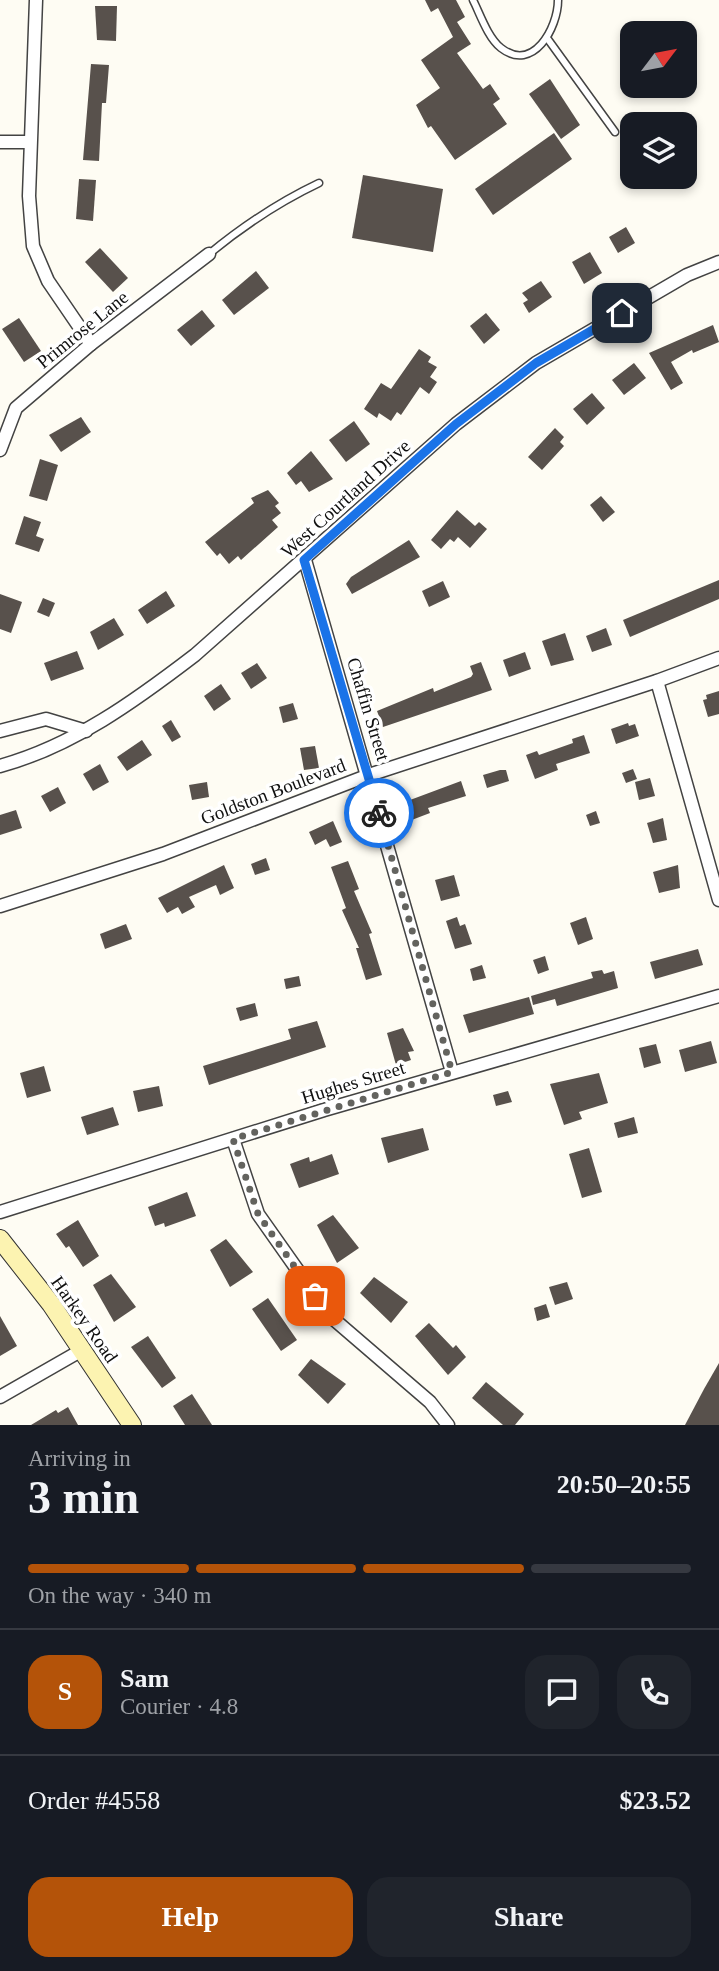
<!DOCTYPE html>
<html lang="en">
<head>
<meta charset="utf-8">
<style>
	:root { --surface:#171b24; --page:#20242c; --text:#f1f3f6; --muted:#9ea1a6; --line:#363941; --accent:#b45309 }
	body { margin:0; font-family:"Times New Roman",serif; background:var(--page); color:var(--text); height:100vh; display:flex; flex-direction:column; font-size:26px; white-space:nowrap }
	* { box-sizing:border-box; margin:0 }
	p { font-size:23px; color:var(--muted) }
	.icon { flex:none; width:38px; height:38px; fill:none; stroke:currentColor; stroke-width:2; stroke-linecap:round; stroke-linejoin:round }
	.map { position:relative; height:1425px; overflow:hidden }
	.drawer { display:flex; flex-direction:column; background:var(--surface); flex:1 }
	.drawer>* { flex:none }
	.needle { width:46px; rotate:58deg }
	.buttons { position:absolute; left:620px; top:21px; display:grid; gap:14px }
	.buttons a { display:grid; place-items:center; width:77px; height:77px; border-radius:14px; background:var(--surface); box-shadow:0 4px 10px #0003; font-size:35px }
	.pin { position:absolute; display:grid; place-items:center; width:60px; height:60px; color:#fff; margin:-30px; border-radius:14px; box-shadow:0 4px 10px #0006 }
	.courier { position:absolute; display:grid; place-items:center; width:70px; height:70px; margin:-35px; border:5px solid #1a73e8; border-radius:50%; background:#fff; color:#222; box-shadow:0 2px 9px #0007 }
	.overview em { font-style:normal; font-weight:700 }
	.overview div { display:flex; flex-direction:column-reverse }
	.overview { display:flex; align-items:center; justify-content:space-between; height:119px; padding:0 28px }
	h1 { font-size:46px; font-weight:700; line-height:52px }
	.bar { display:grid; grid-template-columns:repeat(4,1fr); gap:10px 7px; align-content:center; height:84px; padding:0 28px }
	.bar i { height:9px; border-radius:5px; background:var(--line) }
	.bar .selected { background:var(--accent) }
	.bar p { grid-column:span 4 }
	.line { display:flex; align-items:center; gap:18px; padding:0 28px; border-top:2px solid var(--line) }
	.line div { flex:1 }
	.round { display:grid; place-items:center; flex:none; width:74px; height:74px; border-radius:21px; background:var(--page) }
	.primary-button { display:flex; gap:14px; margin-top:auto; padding:14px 28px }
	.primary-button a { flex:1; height:80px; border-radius:21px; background:var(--accent); color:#fff; font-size:28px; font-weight:700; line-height:80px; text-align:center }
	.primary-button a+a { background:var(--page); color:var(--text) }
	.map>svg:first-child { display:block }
	.building { fill:#58514c }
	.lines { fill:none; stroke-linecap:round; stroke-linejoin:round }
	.lane-casing { stroke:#434343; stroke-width:9 }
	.street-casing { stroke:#434343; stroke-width:15 }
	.secondary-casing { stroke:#323232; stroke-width:20 }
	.lane { stroke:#fff; stroke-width:6 }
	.street { stroke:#fff; stroke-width:12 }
	.secondary { stroke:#fcf3b1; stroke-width:18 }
	.done { stroke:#63635f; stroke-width:7; stroke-dasharray:0 12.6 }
	.route { stroke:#1a73e8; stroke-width:9 }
	.labels { text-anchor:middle; stroke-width:7; stroke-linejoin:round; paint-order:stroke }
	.street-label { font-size:19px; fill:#101010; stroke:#fff }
</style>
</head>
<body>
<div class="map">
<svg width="719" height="1425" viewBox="0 0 719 1425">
	<rect width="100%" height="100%" fill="#fefcf3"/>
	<!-- building -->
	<g class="building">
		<path d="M 425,0 L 456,0 L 465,17 L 457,22 L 471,44 L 457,53 L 483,89 L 490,84 L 500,99 L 493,104 L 507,124 L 455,160 L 431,126 L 428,128 L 416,105 L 440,88 L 421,60 L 453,37 L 438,8 L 431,12 Z"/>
		<path d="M 95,6 L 117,6 L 116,41 L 97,40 Z"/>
		<path d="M 91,64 L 109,65 L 106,103 L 102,103 L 99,161 L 83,160 Z"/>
		<path d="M 550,79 L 580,125 L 561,139 L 529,94 Z"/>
		<path d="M 554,133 L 572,159 L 493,215 L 475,189 Z"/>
		<path d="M 363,175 L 443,189 L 433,252 L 352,238 Z"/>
		<path d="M 79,179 L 96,180 L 93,221 L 76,219 Z"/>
		<path d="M 626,227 L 635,243 L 618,253 L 609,237 Z"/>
		<path d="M 100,248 L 128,278 L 113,292 L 85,262 Z"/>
		<path d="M 590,252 L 602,273 L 584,284 L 572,262 Z"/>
		<path d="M 256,271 L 269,288 L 234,315 L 222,300 Z"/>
		<path d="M 541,281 L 552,297 L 529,313 L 523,303 L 528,300 L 522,293 Z"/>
		<path d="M 202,310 L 215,326 L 191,346 L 177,330 Z"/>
		<path d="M 486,313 L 500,330 L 484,344 L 470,326 Z"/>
		<path d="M 19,318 L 41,351 L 24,362 L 2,329 Z"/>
		<path d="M 713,325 L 719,342 L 693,353 L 692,350 L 671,362 L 683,383 L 671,390 L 649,353 Z"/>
		<path d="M 419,349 L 431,357 L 428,362 L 437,367 L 430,377 L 437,382 L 429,394 L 420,387 L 401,415 L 397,412 L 391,421 L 379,413 L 377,418 L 364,409 L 381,383 L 391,389 Z"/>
		<path d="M 634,363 L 646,378 L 624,395 L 612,380 Z"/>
		<path d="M 592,393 L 605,408 L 587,425 L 573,409 Z"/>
		<path d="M 81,417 L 91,432 L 61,452 L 49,435 Z"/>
		<path d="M 354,421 L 370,444 L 346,462 L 329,440 Z"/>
		<path d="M 555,428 L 564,437 L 560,442 L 564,446 L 542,470 L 528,457 Z"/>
		<path d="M 311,451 L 333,479 L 309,492 L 301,481 L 296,485 L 287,473 Z"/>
		<path d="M 40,459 L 58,465 L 47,501 L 29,496 Z"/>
		<path d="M 268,490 L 279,503 L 275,506 L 281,513 L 272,520 L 278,527 L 241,560 L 238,556 L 229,564 L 220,553 L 217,556 L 205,542 L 254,503 L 251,498 Z"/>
		<path d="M 601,496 L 615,512 L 603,522 L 590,505 Z"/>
		<path d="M 457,510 L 475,526 L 479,522 L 487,529 L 470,548 L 458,537 L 454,542 L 450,539 L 441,549 L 431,540 Z"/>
		<path d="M 24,516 L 41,522 L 36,536 L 44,539 L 39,552 L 15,544 Z"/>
		<path d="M 409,540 L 420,557 L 352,594 L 346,584 L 351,577 Z"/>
		<path d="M 719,580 L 719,599 L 630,637 L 623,620 Z"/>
		<path d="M 443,581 L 450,597 L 429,607 L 422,591 Z"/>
		<path d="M 166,591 L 175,606 L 147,624 L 138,610 Z"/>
		<path d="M 0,594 L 22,602 L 11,633 L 0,629 Z"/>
		<path d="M 43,598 L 55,603 L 49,617 L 37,612 Z"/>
		<path d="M 114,618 L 124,635 L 98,650 L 90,632 Z"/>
		<path d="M 606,628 L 612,645 L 592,652 L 586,636 Z"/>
		<path d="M 565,633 L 574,660 L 551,666 L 542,641 Z"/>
		<path d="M 77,651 L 84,669 L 51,681 L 44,663 Z"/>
		<path d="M 525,652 L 531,669 L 509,677 L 503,660 Z"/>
		<path d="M 481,662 L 492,690 L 383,727 L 377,711 L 433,688 L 434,692 L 471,677 L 473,674 L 470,666 Z"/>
		<path d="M 257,663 L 267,678 L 251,689 L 241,673 Z"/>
		<path d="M 221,684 L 231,699 L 214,711 L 204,696 Z"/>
		<path d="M 719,691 L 719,714 L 708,717 L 703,700 L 707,699 L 706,695 Z"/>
		<path d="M 293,703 L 298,719 L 283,723 L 279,707 Z"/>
		<path d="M 171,720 L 181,737 L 172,742 L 162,726 Z"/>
		<path d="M 628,723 L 629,726 L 635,724 L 639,736 L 616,744 L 611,729 Z"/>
		<path d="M 584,735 L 590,753 L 556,764 L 558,770 L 535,779 L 526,755 L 537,751 L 539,755 L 573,743 L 572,739 Z"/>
		<path d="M 142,740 L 152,755 L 127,771 L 117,757 Z"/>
		<path d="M 315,746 L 319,768 L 304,770 L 300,748 Z"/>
		<path d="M 100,764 L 109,782 L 93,791 L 83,774 Z"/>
		<path d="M 633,769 L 637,779 L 626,783 L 622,773 Z"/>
		<path d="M 500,770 L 506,770 L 509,781 L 487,788 L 483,775 Z"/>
		<path d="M 650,778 L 655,796 L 639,800 L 635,782 Z"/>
		<path d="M 461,781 L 466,796 L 428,808 L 430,813 L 409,821 L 402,803 Z"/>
		<path d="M 207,782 L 209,797 L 192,800 L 189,785 Z"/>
		<path d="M 58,787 L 66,803 L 50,812 L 41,796 Z"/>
		<path d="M 16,810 L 22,828 L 0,835 L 0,815 Z"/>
		<path d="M 596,811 L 600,823 L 590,826 L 586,815 Z"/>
		<path d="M 663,818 L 667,840 L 653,843 L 647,823 Z"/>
		<path d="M 333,821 L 342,842 L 330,847 L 326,839 L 315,845 L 309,832 Z"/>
		<path d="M 266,858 L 270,870 L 255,875 L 251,864 Z"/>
		<path d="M 348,861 L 359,889 L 354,891 L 372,933 L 369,934 L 382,975 L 366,980 L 356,948 L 359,948 L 342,910 L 346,908 L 331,867 Z"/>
		<path d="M 224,865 L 234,888 L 220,895 L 216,885 L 189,897 L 195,907 L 182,914 L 178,907 L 167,913 L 158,898 Z"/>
		<path d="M 678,865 L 680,888 L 659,893 L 653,872 Z"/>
		<path d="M 454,875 L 460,896 L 441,901 L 435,880 Z"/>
		<path d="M 457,917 L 460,926 L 465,924 L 472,944 L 455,949 L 446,921 Z"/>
		<path d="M 586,917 L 593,939 L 578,945 L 570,923 Z"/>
		<path d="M 126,924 L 132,939 L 105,949 L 100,934 Z"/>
		<path d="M 698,949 L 703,965 L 655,979 L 650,962 Z"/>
		<path d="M 545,956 L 549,970 L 538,974 L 533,960 Z"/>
		<path d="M 482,965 L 486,978 L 473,981 L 470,969 Z"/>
		<path d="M 602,970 L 604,974 L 614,971 L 618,988 L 557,1006 L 555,999 L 533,1005 L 531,996 L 593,978 L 591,972 Z"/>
		<path d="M 299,976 L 301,986 L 286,989 L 284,979 Z"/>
		<path d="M 529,997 L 534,1014 L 469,1033 L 463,1015 Z"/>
		<path d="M 255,1003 L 258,1016 L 240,1021 L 236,1008 Z"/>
		<path d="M 317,1021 L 326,1047 L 209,1085 L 203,1066 L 291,1039 L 288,1029 Z"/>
		<path d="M 403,1028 L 414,1051 L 408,1052 L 411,1060 L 396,1065 L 387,1033 Z"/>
		<path d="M 711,1041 L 717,1063 L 685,1072 L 679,1050 Z"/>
		<path d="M 656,1044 L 661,1063 L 644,1068 L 639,1048 Z"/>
		<path d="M 44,1066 L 51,1091 L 27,1098 L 20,1073 Z"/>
		<path d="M 599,1073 L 608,1103 L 579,1112 L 582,1119 L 564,1125 L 550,1084 Z"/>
		<path d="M 159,1086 L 163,1106 L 138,1112 L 133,1091 Z"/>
		<path d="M 508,1091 L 512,1102 L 496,1106 L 493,1095 Z"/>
		<path d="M 113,1107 L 119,1125 L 87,1135 L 81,1117 Z"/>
		<path d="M 634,1117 L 638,1133 L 618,1138 L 614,1123 Z"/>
		<path d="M 423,1128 L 429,1150 L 388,1163 L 381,1138 Z"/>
		<path d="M 589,1148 L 602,1192 L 582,1198 L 569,1154 Z"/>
		<path d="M 332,1154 L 339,1174 L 299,1188 L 290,1164 L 309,1157 L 310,1162 Z"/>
		<path d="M 187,1192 L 196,1216 L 165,1227 L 164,1223 L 155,1226 L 148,1207 Z"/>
		<path d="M 333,1215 L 359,1248 L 337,1263 L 317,1225 Z"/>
		<path d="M 78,1220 L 99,1256 L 83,1267 L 69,1246 L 66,1248 L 56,1234 Z"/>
		<path d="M 226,1239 L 253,1272 L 230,1287 L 210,1250 Z"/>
		<path d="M 111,1274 L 136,1307 L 114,1322 L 93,1285 Z"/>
		<path d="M 374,1277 L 408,1302 L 391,1323 L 360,1293 Z"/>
		<path d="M 567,1282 L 573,1299 L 555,1305 L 549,1287 Z"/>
		<path d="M 268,1298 L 297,1340 L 281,1351 L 252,1309 Z"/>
		<path d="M 546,1304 L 550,1317 L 537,1321 L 534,1308 Z"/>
		<path d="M 0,1316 L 17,1346 L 0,1356 Z"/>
		<path d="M 429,1323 L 453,1348 L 456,1345 L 466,1357 L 448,1375 L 415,1336 Z"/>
		<path d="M 148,1336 L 176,1378 L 162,1388 L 131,1347 Z"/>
		<path d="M 311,1359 L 346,1384 L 328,1404 L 298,1375 Z"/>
		<path d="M 719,1363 L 719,1425 L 685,1425 L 704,1389 Z"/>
		<path d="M 486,1382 L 524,1414 L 515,1425 L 503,1425 L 472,1398 Z"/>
		<path d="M 192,1394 L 212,1425 L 185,1425 L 173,1406 Z"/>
		<path d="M 68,1407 L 78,1425 L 31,1425 L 56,1410 L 58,1413 Z"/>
	</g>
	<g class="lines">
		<!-- lane casing -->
		<g class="lane-casing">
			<g id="lane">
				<path d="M 473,0 C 480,14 488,38 501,48 C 533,73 558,28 558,0"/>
				<path d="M 547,38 L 615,132"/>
				<path d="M 209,254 C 243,226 279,202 319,183"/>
			</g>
		</g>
		<!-- street casing -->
		<g class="street-casing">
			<g id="street">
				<path d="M 36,0 L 29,196 L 33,246 L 48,281 L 91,344"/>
				<path d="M 0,142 L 30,142"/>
				<path d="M 0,450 L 16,408 L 91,344 L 209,254"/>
				<path d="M 305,560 L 452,1072"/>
				<path d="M 657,681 L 719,900"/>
				<path d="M 0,731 L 46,719 L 86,731"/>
				<path d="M 0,766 C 73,746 135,701 195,655 L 456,424 L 536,363 L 687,275 L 719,262"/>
				<path d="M 0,906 L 163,854 L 369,775 L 657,681 L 719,658"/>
				<path d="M 233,1139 L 258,1214 L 330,1316 L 430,1402 L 448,1425"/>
				<path d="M 0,1212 L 324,1110 L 719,996"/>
				<path d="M 0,1397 L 82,1350"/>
			</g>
		</g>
		<!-- secondary casing -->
		<g class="secondary-casing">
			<path id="secondary" d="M 0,1239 L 51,1304 L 132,1425"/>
		</g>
		<!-- lane -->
		<use href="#lane" class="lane"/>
		<!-- street -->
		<use href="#street" class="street"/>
		<!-- secondary -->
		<use href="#secondary" class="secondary"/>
	</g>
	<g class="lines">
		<!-- done -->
		<path class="done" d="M 315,1296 L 258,1214 L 233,1139 L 452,1072 L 379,813"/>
		<!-- route -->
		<path class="route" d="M 379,813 L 304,560 L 456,424 L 536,363 L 622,313"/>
	</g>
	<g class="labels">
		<!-- street labels -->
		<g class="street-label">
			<text transform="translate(82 329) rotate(-39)" y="7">Primrose Lane</text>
			<text transform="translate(345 498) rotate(-42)" y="7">West Courtland Drive</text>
			<text transform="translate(369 709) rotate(73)" y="7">Chaffin Street</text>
			<text transform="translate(273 791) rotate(-21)" y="7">Goldston Boulevard</text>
			<text transform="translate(353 1082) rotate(-17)" y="7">Hughes Street</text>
			<text transform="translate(85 1319) rotate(55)" y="7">Harkey Road</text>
		</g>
	</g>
</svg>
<div class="buttons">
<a><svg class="needle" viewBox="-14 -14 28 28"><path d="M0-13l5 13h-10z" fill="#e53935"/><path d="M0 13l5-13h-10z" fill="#9ea1a6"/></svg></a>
<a><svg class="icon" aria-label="layers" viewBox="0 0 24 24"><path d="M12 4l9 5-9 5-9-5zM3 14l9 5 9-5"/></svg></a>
</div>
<div class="pin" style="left:315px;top:1296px;background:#ea580c"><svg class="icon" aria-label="bag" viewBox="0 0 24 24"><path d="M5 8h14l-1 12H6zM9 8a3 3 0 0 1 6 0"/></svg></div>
<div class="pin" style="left:622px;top:313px;background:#1f2937"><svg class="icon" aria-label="home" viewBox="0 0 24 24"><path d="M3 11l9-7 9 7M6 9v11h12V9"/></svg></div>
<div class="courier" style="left:379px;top:813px"><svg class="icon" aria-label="bike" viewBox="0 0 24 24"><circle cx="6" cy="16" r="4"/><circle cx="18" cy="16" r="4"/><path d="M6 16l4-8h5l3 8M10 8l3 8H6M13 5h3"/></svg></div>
</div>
<section class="drawer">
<div class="overview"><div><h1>3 min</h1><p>Arriving in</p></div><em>20:50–20:55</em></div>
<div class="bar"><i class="selected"></i><i class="selected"></i><i class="selected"></i><i></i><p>On the way · 340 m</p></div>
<div class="line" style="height:126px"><b class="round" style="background:var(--accent);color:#fff">S</b><div><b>Sam</b><p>Courier · 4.8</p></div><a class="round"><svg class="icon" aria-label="chat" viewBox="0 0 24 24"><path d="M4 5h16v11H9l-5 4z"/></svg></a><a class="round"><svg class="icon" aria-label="phone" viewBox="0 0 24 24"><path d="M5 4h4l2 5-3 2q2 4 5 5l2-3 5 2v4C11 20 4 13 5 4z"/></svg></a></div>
<div class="line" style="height:91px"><div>Order #4558</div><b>$23.52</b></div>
<div class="primary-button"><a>Help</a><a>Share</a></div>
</section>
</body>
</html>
